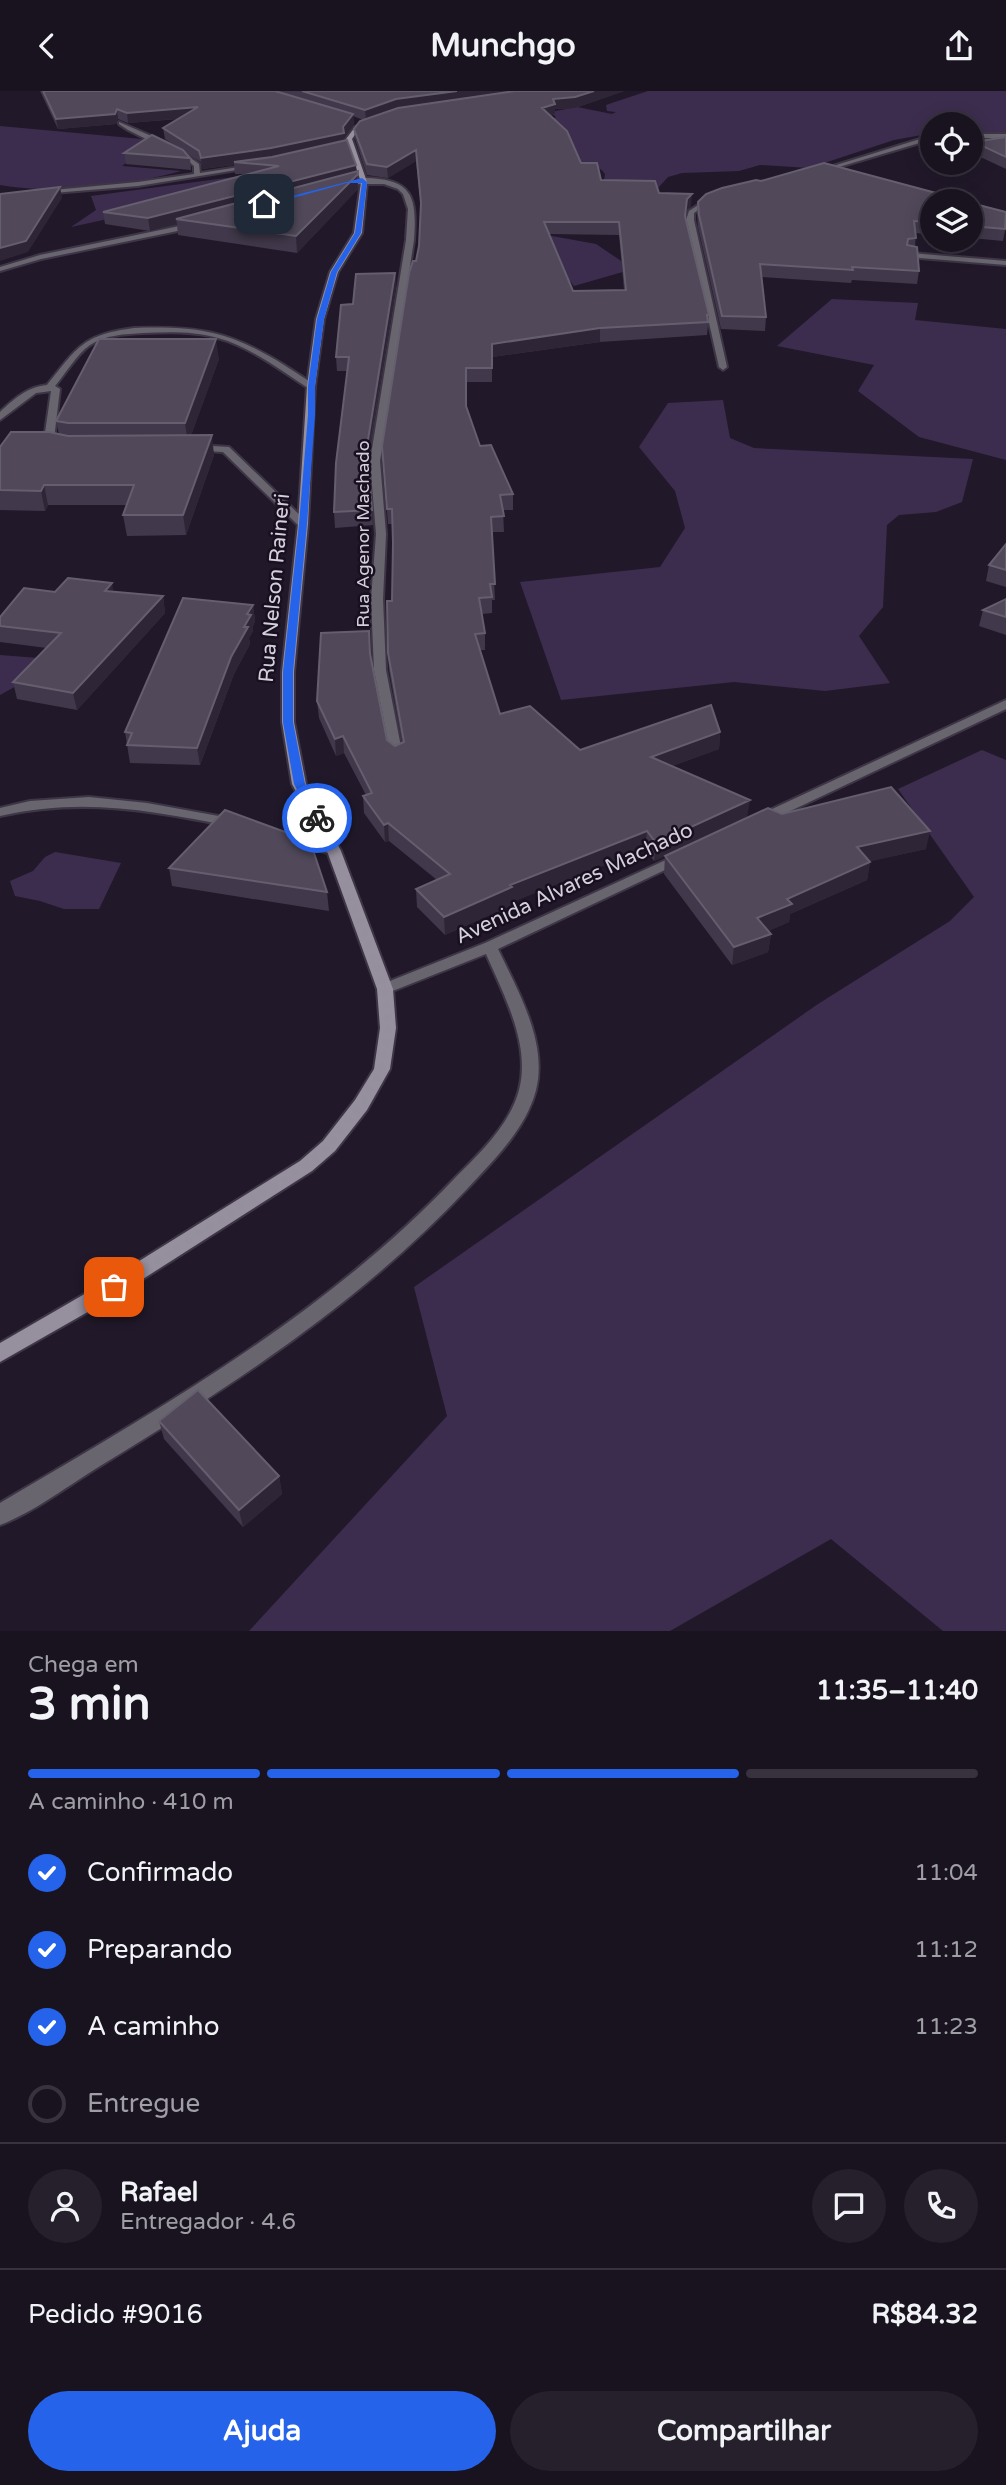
<!DOCTYPE html>
<html lang="pt">
<head>
<meta charset="utf-8">
<style>
	:root { --surface:#191320; --page:#26202d; --text:#f1f3f6; --muted:#9f9ea5; --line:#37323e; --accent:#2563eb }
	body { margin:0; font-family:"Varela Round",sans-serif; background:var(--page); color:var(--text); height:100vh; display:flex; flex-direction:column; font-size:26px; white-space:nowrap }
	* { box-sizing:border-box; margin:0 }
	p { font-size:23px; color:var(--muted) }
	.icon { flex:none; width:38px; height:38px; fill:none; stroke:currentColor; stroke-width:2; stroke-linecap:round; stroke-linejoin:round }
	.map { position:relative; height:1540px; overflow:hidden }
	.drawer { display:flex; flex-direction:column; background:var(--surface); flex:1 }
	.drawer>* { flex:none }
	.tools { position:absolute; left:920px; top:21px; display:grid; gap:14px }
	.tools a { display:grid; place-items:center; width:63px; height:63px; border-radius:50%; background:var(--surface); box-shadow:0 4px 18px #0003,0 0 0 2px var(--line); font-size:35px }
	.pin { position:absolute; display:grid; place-items:center; width:60px; height:60px; color:#fff; margin:-30px; border-radius:14px; box-shadow:0 4px 10px #0006 }
	.courier { position:absolute; display:grid; place-items:center; width:70px; height:70px; margin:-35px; border:5px solid #2563eb; border-radius:50%; background:#fff; color:#222; box-shadow:0 2px 9px #0007 }
	.summary em { font-style:normal; font-weight:700 }
	.summary div { display:flex; flex-direction:column-reverse }
	.summary { display:flex; align-items:center; justify-content:space-between; height:119px; padding:0 28px }
	h1 { font-size:46px; font-weight:700; line-height:52px }
	.bar { display:grid; grid-template-columns:repeat(4,1fr); gap:10px 7px; align-content:center; height:84px; padding:0 28px }
	.bar i { height:9px; border-radius:5px; background:var(--line) }
	.bar .active { background:var(--accent) }
	.bar p { grid-column:span 4 }
	.line { display:flex; align-items:center; gap:18px; padding:0 28px; border-top:2px solid var(--line) }
	.line div { flex:1 }
	.round { display:grid; place-items:center; flex:none; width:74px; height:74px; border-radius:37px; background:var(--page) }
	ol { padding:0 28px; list-style:none }
	li { display:flex; align-items:center; gap:21px; height:77px }
	li p { margin-inline-start:auto }
	li .icon { padding:7px; border-radius:50%; background:var(--accent); color:#fff; stroke-width:4 }
	li:last-child { color:var(--muted) }
	li i { width:38px; height:38px; border:4px solid var(--line); border-radius:50% }
	.cta { display:flex; gap:14px; margin-top:auto; padding:14px 28px }
	.cta a { flex:1; height:80px; border-radius:42px; background:var(--accent); color:#fff; font-size:28px; font-weight:700; line-height:80px; text-align:center }
	.cta a+a { background:var(--page); color:var(--text) }
	header { display:flex; justify-content:space-between; align-items:center; height:91px; padding:0 28px; background:var(--surface); font-size:32px; font-weight:700 }
	.map>svg:first-child { display:block }
	.green { fill:#3c2d4e }
	.lines { fill:none; stroke-linecap:round; stroke-linejoin:round }
	.minor-casing { stroke:#3e3646; stroke-width:4 }
	.secondary-casing { stroke:#3e3646; stroke-width:4 }
	.minor { fill:#69656f; fill-rule:evenodd }
	.secondary { fill:#958f9e; fill-rule:evenodd }
	.wall { fill:#41394b; fill-rule:evenodd }
	.shaded-wall { fill:#2e2637 }
	.building { fill:#51495a; stroke:#655e6e; stroke-width:2; fill-rule:evenodd }
	.route { fill:#2563eb }
	.done { stroke:#958f9d; stroke-width:7; stroke-dasharray:0 12.6 }
	.labels { text-anchor:middle; stroke-width:5; stroke-linejoin:round; paint-order:stroke }
	.far-street-label { font-size:18px; fill:#d4cfdb; stroke:#181020 }
	.street-label { font-size:21px; fill:#d4cfdb; stroke:#181020 }
</style>
</head>
<body>
<header><svg class="icon" aria-label="back" viewBox="0 0 24 24"><path d="M15 5l-7 7 7 7"/></svg>Munchgo<svg class="icon" aria-label="share" viewBox="0 0 24 24"><path d="M12 15V3M7 8l5-5 5 5M5 13v7h14v-7"/></svg></header>
<div class="map">
<svg width="1006" height="1540" viewBox="0 0 1006 1540">
	<rect width="100%" height="100%" fill="#21192a"/>
	<!-- green -->
	<g class="green">
		<path d="M 648,0 L 1006,0 L 1006,41 L 971,41 L 971,33 L 933,33 L 933,42 L 894,49 L 809,77 L 760,74 L 739,80 L 682,82 L 668,86 L 658,97 L 654,98 L 604,90 L 605,83 C 599,73 587,76 578,70 L 579,64 L 563,64 L 551,29 L 556,26 L 550,21 L 577,16 L 612,23 L 616,21 L 607,20 L 606,14 Z"/>
		<path d="M 0,35 L 142,48 L 152,52 L 122,75 L 181,80 C 123,96 58,104 0,94 Z"/>
		<path d="M 233,86 L 117,126 L 71,136 L 96,119 L 91,105 Z"/>
		<path d="M 530,141 L 596,153 L 633,178 L 574,195 Z"/>
		<path d="M 832,208 L 918,212 L 915,229 L 1006,238 L 1006,369 L 919,346 L 858,300 L 874,274 L 777,255 Z"/>
		<path d="M 723,309 L 730,347 L 754,357 L 973,368 L 962,411 L 936,421 L 899,424 L 887,434 L 883,516 L 859,545 L 890,592 L 825,600 L 734,591 L 561,609 L 520,491 L 660,476 L 685,437 L 675,400 L 639,356 L 668,312 Z"/>
		<path d="M 0,564 L 63,569 L 0,604 Z"/>
		<path d="M 982,659 L 1006,669 L 1006,1540 L 943,1540 L 831,1448 L 670,1540 L 249,1540 L 447,1325 L 414,1196 L 818,913 L 950,830 L 974,806 L 898,698 Z"/>
		<path d="M 55,761 L 121,772 L 99,818 L 64,818 L 40,810 L 15,805 L 10,790 L 33,780 L 45,766 Z"/>
	</g>
	<g class="lines">
		<!-- minor casing -->
		<g class="minor-casing">
			<g id="minor">
				<path d="M 119,31 L 172,54 L 199,73 L 200,82 L 252,74 L 255,76 L 138,95 L 41,103 L 43,100 L 138,91 L 194,83 L 194,75 L 186,68 L 128,39 L 119,33 Z"/>
				<rect x="971" y="43" width="35" height="4"/>
				<path d="M 933,44 L 933,48 L 822,81 L 817,80 Z"/>
				<path d="M 365,87 C 413,88 417,106 414,149 L 380,370 L 386,443 L 383,508 L 386,579 L 403,666 L 397,670 L 391,666 L 374,579 L 371,508 L 376,443 L 370,370 L 406,149 L 408,118 L 403,103 L 398,98 L 384,93 L 349,93 L 346,91 Z"/>
				<path d="M 712,105 L 714,108 L 694,122 L 694,129 L 727,276 L 723,279 L 719,276 L 686,129 L 689,120 Z"/>
				<path d="M 194,132 L 197,136 L 41,168 L 0,180 L 0,176 L 40,164 Z"/>
				<path d="M 911,162 L 1006,170 L 1006,174 L 908,166 L 908,162 Z"/>
				<path d="M 134,237 C 197,235 230,240 284,274 C 294,281 306,287 315,295 L 308,297 C 280,279 251,256 218,247 C 194,240 167,241 143,242 C 125,243 105,244 90,254 C 76,264 66,282 55,295 L 60,298 L 54,348 L 62,356 L 60,358 L 54,358 L 44,349 L 51,300 L 36,302 L 0,329 L 0,321 C 14,308 27,296 47,294 C 78,256 82,244 134,237 Z"/>
				<path d="M 195,354 L 229,356 L 307,431 L 307,435 L 299,435 L 223,361 L 192,359 L 190,357 Z"/>
				<path d="M 1006,609 L 1006,618 L 765,732 L 755,732 L 753,729 L 755,726 Z"/>
				<path d="M 89,706 L 147,712 L 235,728 L 242,732 L 235,736 C 152,720 84,706 0,725 L 0,717 L 30,710 Z"/>
				<path d="M 292,743 L 339,757 L 341,760 L 334,764 L 287,750 L 285,747 Z"/>
				<path d="M 681,762 L 686,763 L 688,766 L 686,769 L 498,858 C 518,900 548,952 536,999 C 526,1038 493,1070 467,1098 C 361,1211 232,1295 100,1375 C 69,1394 34,1421 0,1434 L 0,1412 C 161,1317 325,1224 454,1088 C 479,1063 510,1034 519,999 C 531,954 504,904 486,863 L 385,903 L 380,902 L 377,898 L 380,894 L 485,852 Z"/>
			</g>
		</g>
		<!-- secondary casing -->
		<g class="secondary-casing">
			<path id="secondary" d="M 371,29 L 373,32 L 359,38 L 352,48 L 367,91 L 362,142 L 338,181 L 324,228 L 315,295 L 308,433 L 294,581 L 294,631 L 306,693 L 341,760 L 393,898 L 396,937 L 390,978 L 367,1019 L 335,1060 L 312,1080 L 121,1202 L 0,1271 L 0,1252 L 107,1190 L 300,1070 L 323,1050 L 355,1009 L 374,978 L 380,937 L 377,898 L 327,760 L 292,693 L 282,631 L 282,581 L 298,433 L 307,295 L 316,228 L 330,181 L 354,142 L 361,91 L 346,48 L 355,36 Z"/>
		</g>
		<!-- minor -->
		<use href="#minor" class="minor"/>
		<!-- secondary -->
		<use href="#secondary" class="secondary"/>
	</g>
	<!-- wall -->
	<g class="wall">
		<path d="M 40,0 L 624,0 L 575,17 L 555,18 L 555,23 L 550,25 L 581,72 L 601,89 L 659,102 L 691,115 L 686,120 L 686,126 L 709,224 L 707,244 L 600,251 L 492,266 L 492,291 L 466,291 L 466,316 L 480,355 L 513,403 L 513,419 L 503,419 L 504,441 L 492,441 L 495,509 L 492,509 L 492,522 L 482,523 L 485,542 L 485,559 L 480,559 L 500,623 L 580,659 L 720,641 L 719,658 L 672,675 L 747,726 L 782,723 L 926,758 L 870,770 L 867,789 L 790,823 L 789,831 L 768,840 L 771,843 L 768,861 L 732,874 L 664,783 L 665,765 L 654,770 L 645,758 L 512,811 L 512,814 L 445,844 L 417,816 L 416,798 L 437,789 L 389,750 L 385,751 L 364,722 L 363,705 L 366,704 L 344,662 L 336,665 L 319,627 L 317,610 L 371,565 L 387,649 L 395,655 L 402,652 L 389,579 L 388,562 L 392,510 L 393,452 L 392,433 L 388,433 L 382,355 L 419,155 L 421,117 L 416,70 L 388,87 L 367,84 L 355,48 L 354,38 L 363,29 L 353,25 L 354,34 L 344,46 L 345,49 L 356,80 L 358,80 L 358,98 L 297,162 L 178,144 L 177,133 L 150,140 L 105,133 L 103,121 L 246,83 L 235,83 L 234,74 L 202,78 L 201,71 L 184,61 L 190,67 L 191,79 L 126,73 L 124,62 L 178,56 L 165,48 L 163,37 L 178,28 L 128,32 L 118,28 L 116,33 L 58,38 ZM 549,143 L 619,144 L 624,199 L 573,200 Z"/>
		<path d="M 1006,46 L 1006,78 L 972,62 L 974,51 Z"/>
		<path d="M 761,90 L 933,110 L 933,144 L 916,142 L 915,156 L 919,180 L 917,193 L 852,189 L 851,192 L 762,186 L 766,226 L 765,240 L 721,238 L 698,136 L 697,123 L 698,111 Z"/>
		<path d="M 971,112 L 1006,134 L 1003,150 L 971,147 Z"/>
		<path d="M 395,182 L 396,195 L 368,368 L 373,434 L 335,437 L 334,421 L 347,280 L 337,280 L 336,266 L 353,213 Z"/>
		<path d="M 219,268 L 191,344 L 214,364 L 186,444 L 127,445 L 123,424 L 127,414 L 48,414 L 45,420 L 0,419 L 0,356 L 59,343 L 56,330 Z"/>
		<path d="M 1006,453 L 1006,496 L 986,490 L 989,474 Z"/>
		<path d="M 55,501 L 114,501 L 163,505 L 165,522 L 77,619 L 17,608 L 13,591 L 47,557 L 0,551 L 0,526 Z"/>
		<path d="M 1006,508 L 1006,544 L 979,535 L 983,519 Z"/>
		<path d="M 253,514 L 255,530 L 253,535 L 253,540 L 249,547 L 250,553 L 234,583 L 200,674 L 130,672 L 125,641 Z"/>
		<path d="M 169,777 L 327,801 L 329,820 L 172,795 Z"/>
		<path d="M 159,1330 L 279,1385 L 282,1403 L 243,1436 L 164,1348 Z"/>
	</g>
	<!-- shaded-wall -->
	<g class="shaded-wall">
		<path d="M 457,0 L 531,0 L 366,29 L 365,19 L 396,8 Z"/>
		<path d="M 594,0 L 624,0 L 575,17 L 555,18 L 555,23 L 542,28 L 542,17 L 553,8 Z"/>
		<path d="M 198,16 L 199,26 L 128,32 L 127,22 Z"/>
		<path d="M 117,18 L 118,28 L 116,33 L 58,38 L 56,28 Z"/>
		<path d="M 353,23 L 354,34 L 344,46 L 345,52 L 272,68 L 234,71 L 234,74 L 202,78 L 201,67 L 343,36 Z"/>
		<path d="M 416,59 L 416,70 L 388,87 L 387,76 Z"/>
		<path d="M 356,74 L 358,98 L 297,162 L 296,145 L 176,128 L 177,133 L 150,140 L 148,127 Z"/>
		<path d="M 60,96 L 62,107 L 28,161 L 0,170 L 0,157 Z"/>
		<path d="M 692,103 L 691,115 L 686,120 L 687,108 Z"/>
		<path d="M 395,182 L 396,195 L 367,370 L 367,355 Z"/>
		<path d="M 600,237 L 600,251 L 492,266 L 492,291 L 492,253 Z"/>
		<path d="M 216,248 L 219,268 L 188,353 L 185,332 Z"/>
		<path d="M 212,344 L 214,364 L 186,444 L 183,424 Z"/>
		<path d="M 44,394 L 48,414 L 45,420 L 41,400 Z"/>
		<path d="M 112,492 L 115,508 L 105,500 Z"/>
		<path d="M 163,505 L 165,522 L 77,619 L 73,602 Z"/>
		<path d="M 253,514 L 255,530 L 253,535 L 253,540 L 249,547 L 250,553 L 234,583 L 200,674 L 197,657 L 244,536 L 247,523 Z"/>
		<path d="M 720,641 L 719,658 L 650,683 L 651,666 Z"/>
		<path d="M 343,645 L 344,662 L 336,665 L 335,648 Z"/>
		<path d="M 750,709 L 747,727 L 654,770 L 656,752 Z"/>
		<path d="M 388,732 L 389,750 L 385,751 L 384,734 Z"/>
		<path d="M 647,740 L 645,758 L 512,811 L 512,814 L 445,844 L 444,826 L 510,794 Z"/>
		<path d="M 930,740 L 926,758 L 854,774 L 857,756 Z"/>
		<path d="M 870,771 L 867,789 L 790,823 L 789,831 L 755,846 L 757,827 L 787,808 Z"/>
		<path d="M 771,843 L 768,861 L 732,874 L 734,856 Z"/>
		<path d="M 279,1385 L 282,1403 L 243,1436 L 239,1419 Z"/>
	</g>
	<!-- building -->
	<g class="building">
		<path d="M 43,0 L 275,0 L 353,23 L 343,36 L 344,42 L 271,57 L 201,67 L 199,60 L 163,37 L 198,16 L 127,22 L 117,18 L 115,23 L 56,28 Z"/>
		<path d="M 302,0 L 457,0 L 396,8 L 365,19 Z"/>
		<path d="M 515,0 L 594,0 L 575,6 L 553,8 L 555,13 L 542,17 L 567,40 L 581,72 L 597,72 L 601,89 L 655,90 L 659,102 L 692,103 L 687,108 L 685,125 L 709,224 L 707,224 L 708,231 L 600,237 L 492,253 L 492,277 L 466,277 L 466,315 L 480,355 L 491,354 L 513,403 L 500,404 L 504,425 L 491,426 L 495,493 L 490,493 L 492,506 L 479,507 L 485,542 L 475,543 L 500,623 L 530,615 L 580,659 L 711,614 L 720,641 L 651,666 L 750,709 L 656,752 L 647,740 L 510,794 L 512,796 L 444,826 L 416,798 L 450,783 L 388,732 L 384,734 L 363,705 L 372,702 L 343,645 L 335,648 L 317,610 L 321,542 L 369,540 L 370,563 L 387,649 L 395,655 L 404,651 L 388,562 L 387,510 L 392,510 L 393,452 L 392,418 L 387,418 L 382,355 L 409,182 L 413,170 L 416,170 L 419,155 L 421,112 L 416,59 L 387,76 L 367,73 L 354,38 L 360,30 L 398,17 ZM 544,131 L 619,131 L 626,199 L 573,200 Z"/>
		<path d="M 152,44 L 183,59 L 190,67 L 124,62 Z"/>
		<path d="M 1006,46 L 1006,66 L 974,51 Z"/>
		<path d="M 347,49 L 356,74 L 148,127 L 103,121 L 279,75 L 234,71 L 272,66 Z"/>
		<path d="M 824,72 L 966,110 L 933,110 L 933,131 L 914,130 L 916,147 L 908,148 L 907,154 L 917,156 L 919,180 L 852,176 L 853,179 L 760,173 L 766,226 L 722,225 L 699,124 L 698,111 L 706,103 L 722,97 L 756,89 L 761,90 Z"/>
		<path d="M 358,80 L 358,83 L 296,145 L 176,128 Z"/>
		<path d="M 60,96 L 26,150 L 0,157 L 0,103 Z"/>
		<path d="M 971,112 L 1006,121 L 1005,138 L 971,135 Z"/>
		<path d="M 395,182 L 367,355 L 372,419 L 334,421 L 336,372 L 349,266 L 336,266 L 341,214 L 353,213 L 356,183 Z"/>
		<path d="M 99,248 L 216,248 L 185,332 L 68,332 L 56,330 Z"/>
		<path d="M 11,341 L 49,341 L 68,345 L 212,344 L 183,424 L 123,424 L 134,394 L 44,394 L 41,400 L 0,399 L 0,356 Z"/>
		<path d="M 1006,453 L 1006,479 L 989,474 Z"/>
		<path d="M 68,487 L 112,492 L 105,500 L 163,505 L 73,602 L 13,591 L 61,542 L 0,535 L 0,526 L 24,497 L 55,501 Z"/>
		<path d="M 183,507 L 253,514 L 247,523 L 251,524 L 244,536 L 248,536 L 231,566 L 197,657 L 127,654 L 132,642 L 125,641 Z"/>
		<path d="M 1006,508 L 1006,526 L 983,519 Z"/>
		<path d="M 891,696 L 930,740 L 857,756 L 870,771 L 787,808 L 792,813 L 757,827 L 771,843 L 734,856 L 665,765 L 768,717 L 782,723 Z"/>
		<path d="M 225,719 L 310,750 L 327,801 L 169,777 Z"/>
		<path d="M 198,1299 L 279,1385 L 239,1419 L 159,1330 Z"/>
	</g>
	<!-- route -->
	<path class="route" d="M 362,87 L 367,91 L 361,142 L 337,181 L 324,228 L 315,295 L 315,324 L 307,433 L 293,581 L 293,631 L 305,693 L 323,727 L 317,731 L 312,727 L 294,693 L 283,631 L 283,581 L 299,433 L 308,324 L 308,295 L 317,228 L 331,181 L 355,142 L 362,92 L 347,92 L 264,115 L 261,113 Z"/>
	<g class="lines">
		<!-- done -->
		<path class="done" d="M 114,1196 L 306,1075 L 329,1055 L 361,1014 L 382,978 L 388,937 L 385,898 L 334,760 L 317,727"/>
	</g>
	<g class="labels">
		<!-- far-street labels -->
		<g class="far-street-label">
			<text transform="translate(363 443) rotate(-90)" y="6">Rua Agenor Machado</text>
		</g>
		<!-- street labels -->
		<g class="street-label">
			<text transform="translate(274 497) rotate(-85)" y="7">Rua Nelson Raineri</text>
			<text transform="translate(574 792) rotate(-25)" y="7">Avenida Alvares Machado</text>
		</g>
	</g>
</svg>
<div class="tools">
<a><svg class="icon" aria-label="locate" viewBox="0 0 24 24"><circle cx="12" cy="12" r="6"/><path d="M12 2v4M12 18v4M2 12h4M18 12h4"/></svg></a>
<a><svg class="icon" aria-label="layers" viewBox="0 0 24 24"><path d="M12 4l9 5-9 5-9-5zM3 14l9 5 9-5"/></svg></a>
</div>
<div class="pin" style="left:114px;top:1196px;background:#ea580c"><svg class="icon" aria-label="bag" viewBox="0 0 24 24"><path d="M5 8h14l-1 12H6zM9 8a3 3 0 0 1 6 0"/></svg></div>
<div class="pin" style="left:264px;top:113px;background:#1f2937"><svg class="icon" aria-label="home" viewBox="0 0 24 24"><path d="M3 11l9-7 9 7M6 9v11h12V9"/></svg></div>
<div class="courier" style="left:317px;top:727px"><svg class="icon" aria-label="bike" viewBox="0 0 24 24"><circle cx="6" cy="16" r="4"/><circle cx="18" cy="16" r="4"/><path d="M6 16l4-8h5l3 8M10 8l3 8H6M13 5h3"/></svg></div>
</div>
<section class="drawer">
<div class="summary"><div><h1>3 min</h1><p>Chega em</p></div><em>11:35–11:40</em></div>
<div class="bar"><i class="active"></i><i class="active"></i><i class="active"></i><i></i><p>A caminho · 410 m</p></div>
<ol>
<li><svg class="icon" aria-label="check" viewBox="0 0 24 24"><path d="M5 12l5 5 9-10"/></svg>Confirmado<p>11:04</p></li>
<li><svg class="icon" aria-label="check" viewBox="0 0 24 24"><path d="M5 12l5 5 9-10"/></svg>Preparando<p>11:12</p></li>
<li><svg class="icon" aria-label="check" viewBox="0 0 24 24"><path d="M5 12l5 5 9-10"/></svg>A caminho<p>11:23</p></li>
<li><i></i>Entregue</li>
</ol>
<div class="line" style="height:126px"><a class="round"><svg class="icon" aria-label="person" viewBox="0 0 24 24"><circle cx="12" cy="8" r="4"/><path d="M4 21q1-7 8-7t8 7"/></svg></a><div><b>Rafael</b><p>Entregador · 4.6</p></div><a class="round"><svg class="icon" aria-label="chat" viewBox="0 0 24 24"><path d="M4 5h16v11H9l-5 4z"/></svg></a><a class="round"><svg class="icon" aria-label="phone" viewBox="0 0 24 24"><path d="M5 4h4l2 5-3 2q2 4 5 5l2-3 5 2v4C11 20 4 13 5 4z"/></svg></a></div>
<div class="line" style="height:91px"><div>Pedido #9016</div><b>R$84.32</b></div>
<div class="cta"><a>Ajuda</a><a>Compartilhar</a></div>
</section>
</body>
</html>
